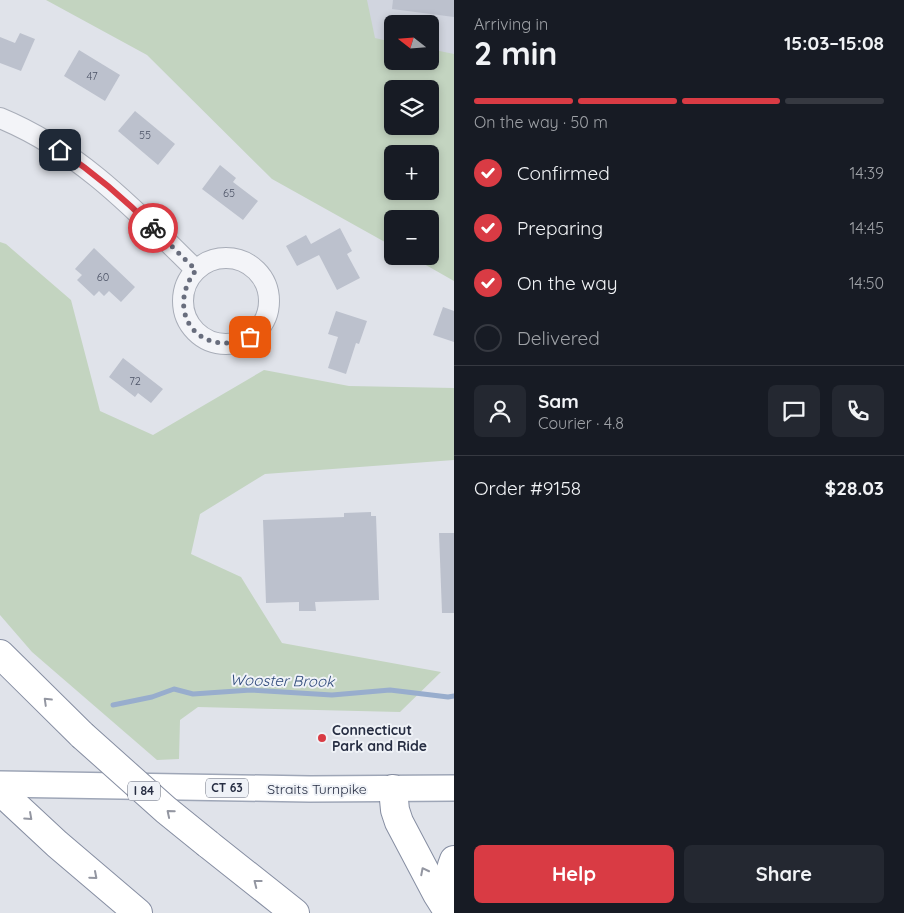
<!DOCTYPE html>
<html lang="en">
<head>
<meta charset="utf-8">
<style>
	:root { --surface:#171b24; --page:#242831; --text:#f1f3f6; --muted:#9ea1a6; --line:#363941; --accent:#d93b44 }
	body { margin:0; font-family:Quicksand,sans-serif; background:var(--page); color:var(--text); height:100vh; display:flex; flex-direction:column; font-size:19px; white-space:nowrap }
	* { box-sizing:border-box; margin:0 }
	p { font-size:16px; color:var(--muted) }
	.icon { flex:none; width:28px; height:28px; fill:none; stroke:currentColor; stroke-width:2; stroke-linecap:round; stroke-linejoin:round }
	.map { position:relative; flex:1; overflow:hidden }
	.details { display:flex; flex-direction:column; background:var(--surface); width:450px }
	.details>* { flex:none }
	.needle { width:32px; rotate:287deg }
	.controls { position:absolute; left:384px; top:15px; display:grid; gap:10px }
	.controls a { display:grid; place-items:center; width:55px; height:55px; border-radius:8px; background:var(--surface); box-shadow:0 2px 8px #0003; font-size:25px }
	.pin { position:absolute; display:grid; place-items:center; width:42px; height:42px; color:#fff; margin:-21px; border-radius:10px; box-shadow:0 2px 8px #0006 }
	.courier { position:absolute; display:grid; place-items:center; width:50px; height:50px; margin:-25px; border:4px solid #d93b44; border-radius:50%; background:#fff; color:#222; box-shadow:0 1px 6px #0007 }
	.overview em { font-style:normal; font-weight:700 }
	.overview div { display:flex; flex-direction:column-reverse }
	.overview { display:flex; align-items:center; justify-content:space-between; height:85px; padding:0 20px }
	h1 { font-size:32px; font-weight:700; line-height:38px }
	.bar { display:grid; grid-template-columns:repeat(4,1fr); gap:8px 5px; align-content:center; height:60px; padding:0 20px }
	.bar i { height:6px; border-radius:4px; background:var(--line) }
	.bar .active { background:var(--accent) }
	.bar p { grid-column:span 4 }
	.line { display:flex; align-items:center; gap:12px; padding:0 20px; border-top:1px solid var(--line) }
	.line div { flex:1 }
	.round { display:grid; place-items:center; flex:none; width:52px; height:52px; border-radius:8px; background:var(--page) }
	ol { padding:0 20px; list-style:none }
	li { display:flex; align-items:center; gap:15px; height:55px }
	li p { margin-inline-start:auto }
	li .icon { padding:5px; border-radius:50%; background:var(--accent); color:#fff; stroke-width:4 }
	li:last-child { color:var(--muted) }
	li i { width:28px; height:28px; border:2px solid var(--line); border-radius:50% }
	.cta { display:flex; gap:10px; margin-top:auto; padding:10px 20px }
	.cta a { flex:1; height:58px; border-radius:8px; background:var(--accent); color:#fff; font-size:20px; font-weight:700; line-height:58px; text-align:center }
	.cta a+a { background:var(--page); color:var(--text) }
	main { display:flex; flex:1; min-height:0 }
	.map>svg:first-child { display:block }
	.built { fill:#d1d5df; fill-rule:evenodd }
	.green { fill:#c3d4c0; fill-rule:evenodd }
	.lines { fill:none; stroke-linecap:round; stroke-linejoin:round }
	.stream { stroke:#98adcd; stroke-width:5 }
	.building { fill:#bcc1cd }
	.minor-casing { stroke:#a8adb8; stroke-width:22 }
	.major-casing { stroke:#9ea6b7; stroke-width:28 }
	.highway-casing { stroke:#868ea2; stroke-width:30 }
	.minor { stroke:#f3f4f8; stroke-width:20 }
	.major { stroke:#fff; stroke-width:25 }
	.highway { stroke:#fff; stroke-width:28 }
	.highway-bridge-casing { stroke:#868ea2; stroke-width:30; stroke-linecap:butt }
	.highway-bridge { stroke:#fff; stroke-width:28 }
	.oneway { stroke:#9396a1 }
	.done { stroke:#686d7d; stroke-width:5; stroke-dasharray:0 9 }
	.route { stroke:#d93b44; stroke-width:6 }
	.poi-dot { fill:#d93b44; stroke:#eff2f7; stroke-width:2 }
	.labels { text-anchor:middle; stroke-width:4; stroke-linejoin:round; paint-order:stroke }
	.number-label { font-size:11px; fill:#4c5366 }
	.shield { fill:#eff2f7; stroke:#636979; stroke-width:1 }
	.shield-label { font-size:12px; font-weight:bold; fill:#272e43 }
	.poi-label { font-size:14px; font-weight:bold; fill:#272e43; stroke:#eff2f7; text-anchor:start }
	.street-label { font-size:14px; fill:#272e43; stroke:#eff2f7 }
	.water-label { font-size:15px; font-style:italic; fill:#2e497a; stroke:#eff2f7 }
</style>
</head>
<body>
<main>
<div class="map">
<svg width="454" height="913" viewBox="0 0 454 913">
	<rect width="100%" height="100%" fill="#e0e3ea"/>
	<!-- built -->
	<path class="built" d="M 288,0 L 454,0 L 454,132 L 430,89 L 392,89 ZM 392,24 L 430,24 L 430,61 L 392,61 Z"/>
	<!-- green -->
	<g class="green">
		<path d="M 46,0 L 367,0 L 375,38 L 392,42 L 392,61 L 430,61 L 430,49 L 454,54 L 454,281 L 410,256 L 430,256 L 430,219 L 392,219 L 392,246 L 272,179 L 147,55 ZM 392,89 L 430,89 L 430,126 L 392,126 ZM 392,154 L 430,154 L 430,191 L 392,191 Z"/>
		<path d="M 0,242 L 6,244 L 71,300 L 100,411 L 153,435 L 264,370 L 349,386 L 454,388 L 454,460 L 265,474 L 200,514 L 191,554 L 241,577 L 282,643 L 441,672 L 400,712 L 198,707 L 180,720 L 179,759 L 157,760 L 32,652 L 0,615 Z"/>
	</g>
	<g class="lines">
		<!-- stream -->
		<path class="stream" d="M 113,705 L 152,697 L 174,689 L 193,694 L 251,690 L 332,695 L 390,690 L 448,697 L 454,696"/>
	</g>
	<!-- building -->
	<g class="building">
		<path d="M 393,0 L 454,0 L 454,17 L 392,9 Z"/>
		<path d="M 20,33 L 35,39 L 21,71 L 0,63 L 0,37 L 15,43 Z"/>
		<path d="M 79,50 L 120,75 L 105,101 L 64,76 Z"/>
		<path d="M 135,111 L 175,144 L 158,165 L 118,131 Z"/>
		<path d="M 220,165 L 236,178 L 233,182 L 258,201 L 243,220 L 202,189 Z"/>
		<path d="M 340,228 L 352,251 L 347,254 L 360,278 L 337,290 L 319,255 L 297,266 L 286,246 L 306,235 L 311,244 Z"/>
		<path d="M 94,248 L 135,287 L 121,302 L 109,291 L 104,296 L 99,291 L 94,296 L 77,280 L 82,275 L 75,269 Z"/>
		<path d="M 443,307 L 454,311 L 454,342 L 433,335 Z"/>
		<path d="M 336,311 L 367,321 L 359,344 L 356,343 L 346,374 L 328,368 L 338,337 L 328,334 Z"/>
		<path d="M 123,358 L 163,389 L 151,403 L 138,393 L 135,397 L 109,377 Z"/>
		<path d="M 371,512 L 371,516 L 376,516 L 379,600 L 315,602 L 316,611 L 299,611 L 299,602 L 266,603 L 263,520 L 344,517 L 344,513 Z"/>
		<path d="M 439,533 L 454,533 L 454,613 L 442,613 Z"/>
	</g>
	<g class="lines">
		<!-- minor casing -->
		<g class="minor-casing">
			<g id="minor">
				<path d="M 0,118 C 80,151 136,211 196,270"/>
				<circle cx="226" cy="301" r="43"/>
			</g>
		</g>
		<!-- major casing -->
		<g class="major-casing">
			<path id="major" d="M 0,784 L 310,789 L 454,788"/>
		</g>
		<!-- highway casing -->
		<g class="highway-casing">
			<g id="highway">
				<path d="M 0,654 L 82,735"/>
				<path d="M 393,789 L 395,810 L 399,822 L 437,894 L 449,913"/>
				<path d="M 0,791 L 57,844 L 138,913"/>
				<path d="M 208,844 L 295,913"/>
				<path d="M 454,860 C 448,874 449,891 454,906"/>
			</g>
		</g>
		<!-- minor -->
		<use href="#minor" class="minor"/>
		<!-- major -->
		<use href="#major" class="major"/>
		<!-- highway -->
		<use href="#highway" class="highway"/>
		<!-- highway-bridge casing -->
		<g class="highway-bridge-casing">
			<path id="highway-bridge" d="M 82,735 L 166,810 L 208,844"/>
		</g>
		<!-- highway-bridge -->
		<use href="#highway-bridge" class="highway-bridge"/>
	</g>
	<!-- one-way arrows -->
	<defs><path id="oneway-chevron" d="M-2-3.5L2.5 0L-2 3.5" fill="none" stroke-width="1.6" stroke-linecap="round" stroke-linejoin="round" transform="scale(1.25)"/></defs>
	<g class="oneway">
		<use href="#oneway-chevron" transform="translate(47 701) rotate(-136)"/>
		<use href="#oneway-chevron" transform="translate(170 813) rotate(-140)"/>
		<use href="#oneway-chevron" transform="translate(29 817) rotate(42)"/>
		<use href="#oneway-chevron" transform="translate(424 871) rotate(-117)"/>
		<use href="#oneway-chevron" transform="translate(94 876) rotate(41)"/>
		<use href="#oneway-chevron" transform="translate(257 883) rotate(-142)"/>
	</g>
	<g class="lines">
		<!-- done -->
		<path class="done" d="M 153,228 L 196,270 C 163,313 201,360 250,337"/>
		<!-- route -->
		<path class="route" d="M 60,150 C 94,173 124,198 153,228"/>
	</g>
	<!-- markers -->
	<circle class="poi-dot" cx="322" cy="738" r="5"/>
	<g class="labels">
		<!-- number labels -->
		<g class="number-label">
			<text x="92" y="80">47</text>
			<text x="145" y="139">55</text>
			<text x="229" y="197">65</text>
			<text x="103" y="281">60</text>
			<text x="135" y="385">72</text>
		</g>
		<!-- shield labels -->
		<g class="shield">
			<rect x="206" y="778.5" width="42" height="19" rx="4"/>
			<rect x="128" y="781.5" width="32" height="19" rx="4"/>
		</g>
		<g class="shield-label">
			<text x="227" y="792">CT 63</text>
			<text x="144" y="795">I 84</text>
		</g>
		<!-- poi labels -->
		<g class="poi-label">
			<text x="332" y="735">Connecticut<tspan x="332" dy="16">Park and Ride</tspan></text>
		</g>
		<!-- street labels -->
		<g class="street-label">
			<text x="317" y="794">Straits Turnpike</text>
		</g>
		<!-- water labels -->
		<g class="water-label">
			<text transform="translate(282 681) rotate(1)" y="5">Wooster Brook</text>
		</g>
	</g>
</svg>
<div class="controls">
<a><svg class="needle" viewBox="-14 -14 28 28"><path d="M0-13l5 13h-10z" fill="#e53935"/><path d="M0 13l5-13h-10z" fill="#9ea1a6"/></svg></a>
<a><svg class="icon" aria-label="layers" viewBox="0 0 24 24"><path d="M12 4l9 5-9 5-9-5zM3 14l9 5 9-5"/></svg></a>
<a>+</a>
<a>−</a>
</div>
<div class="pin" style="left:250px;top:337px;background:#ea580c"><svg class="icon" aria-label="bag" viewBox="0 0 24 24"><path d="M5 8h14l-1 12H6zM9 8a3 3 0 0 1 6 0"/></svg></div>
<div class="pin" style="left:60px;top:150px;background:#1f2937"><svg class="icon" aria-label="home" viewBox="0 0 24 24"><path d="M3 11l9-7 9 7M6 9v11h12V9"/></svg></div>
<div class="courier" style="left:153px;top:228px"><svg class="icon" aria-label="bike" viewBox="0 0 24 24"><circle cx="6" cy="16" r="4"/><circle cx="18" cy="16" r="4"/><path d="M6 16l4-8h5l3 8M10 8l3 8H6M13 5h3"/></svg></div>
</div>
<section class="details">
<div class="overview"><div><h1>2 min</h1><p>Arriving in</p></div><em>15:03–15:08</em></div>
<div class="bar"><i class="active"></i><i class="active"></i><i class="active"></i><i></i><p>On the way · 50 m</p></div>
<ol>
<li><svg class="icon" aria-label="check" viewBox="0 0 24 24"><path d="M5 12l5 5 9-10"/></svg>Confirmed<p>14:39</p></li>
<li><svg class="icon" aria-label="check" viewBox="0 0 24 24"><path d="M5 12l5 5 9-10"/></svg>Preparing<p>14:45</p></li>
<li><svg class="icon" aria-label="check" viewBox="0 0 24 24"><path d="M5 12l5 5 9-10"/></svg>On the way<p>14:50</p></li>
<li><i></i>Delivered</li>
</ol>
<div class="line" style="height:90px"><a class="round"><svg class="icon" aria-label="person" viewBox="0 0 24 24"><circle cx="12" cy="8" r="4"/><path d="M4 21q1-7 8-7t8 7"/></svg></a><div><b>Sam</b><p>Courier · 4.8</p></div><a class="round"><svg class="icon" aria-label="chat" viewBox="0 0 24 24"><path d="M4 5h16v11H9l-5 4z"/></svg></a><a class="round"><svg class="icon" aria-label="phone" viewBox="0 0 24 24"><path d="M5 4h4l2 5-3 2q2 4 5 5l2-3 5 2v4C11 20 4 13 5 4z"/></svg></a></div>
<div class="line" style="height:65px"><div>Order #9158</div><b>$28.03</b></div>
<div class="cta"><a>Help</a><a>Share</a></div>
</section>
</main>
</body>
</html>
